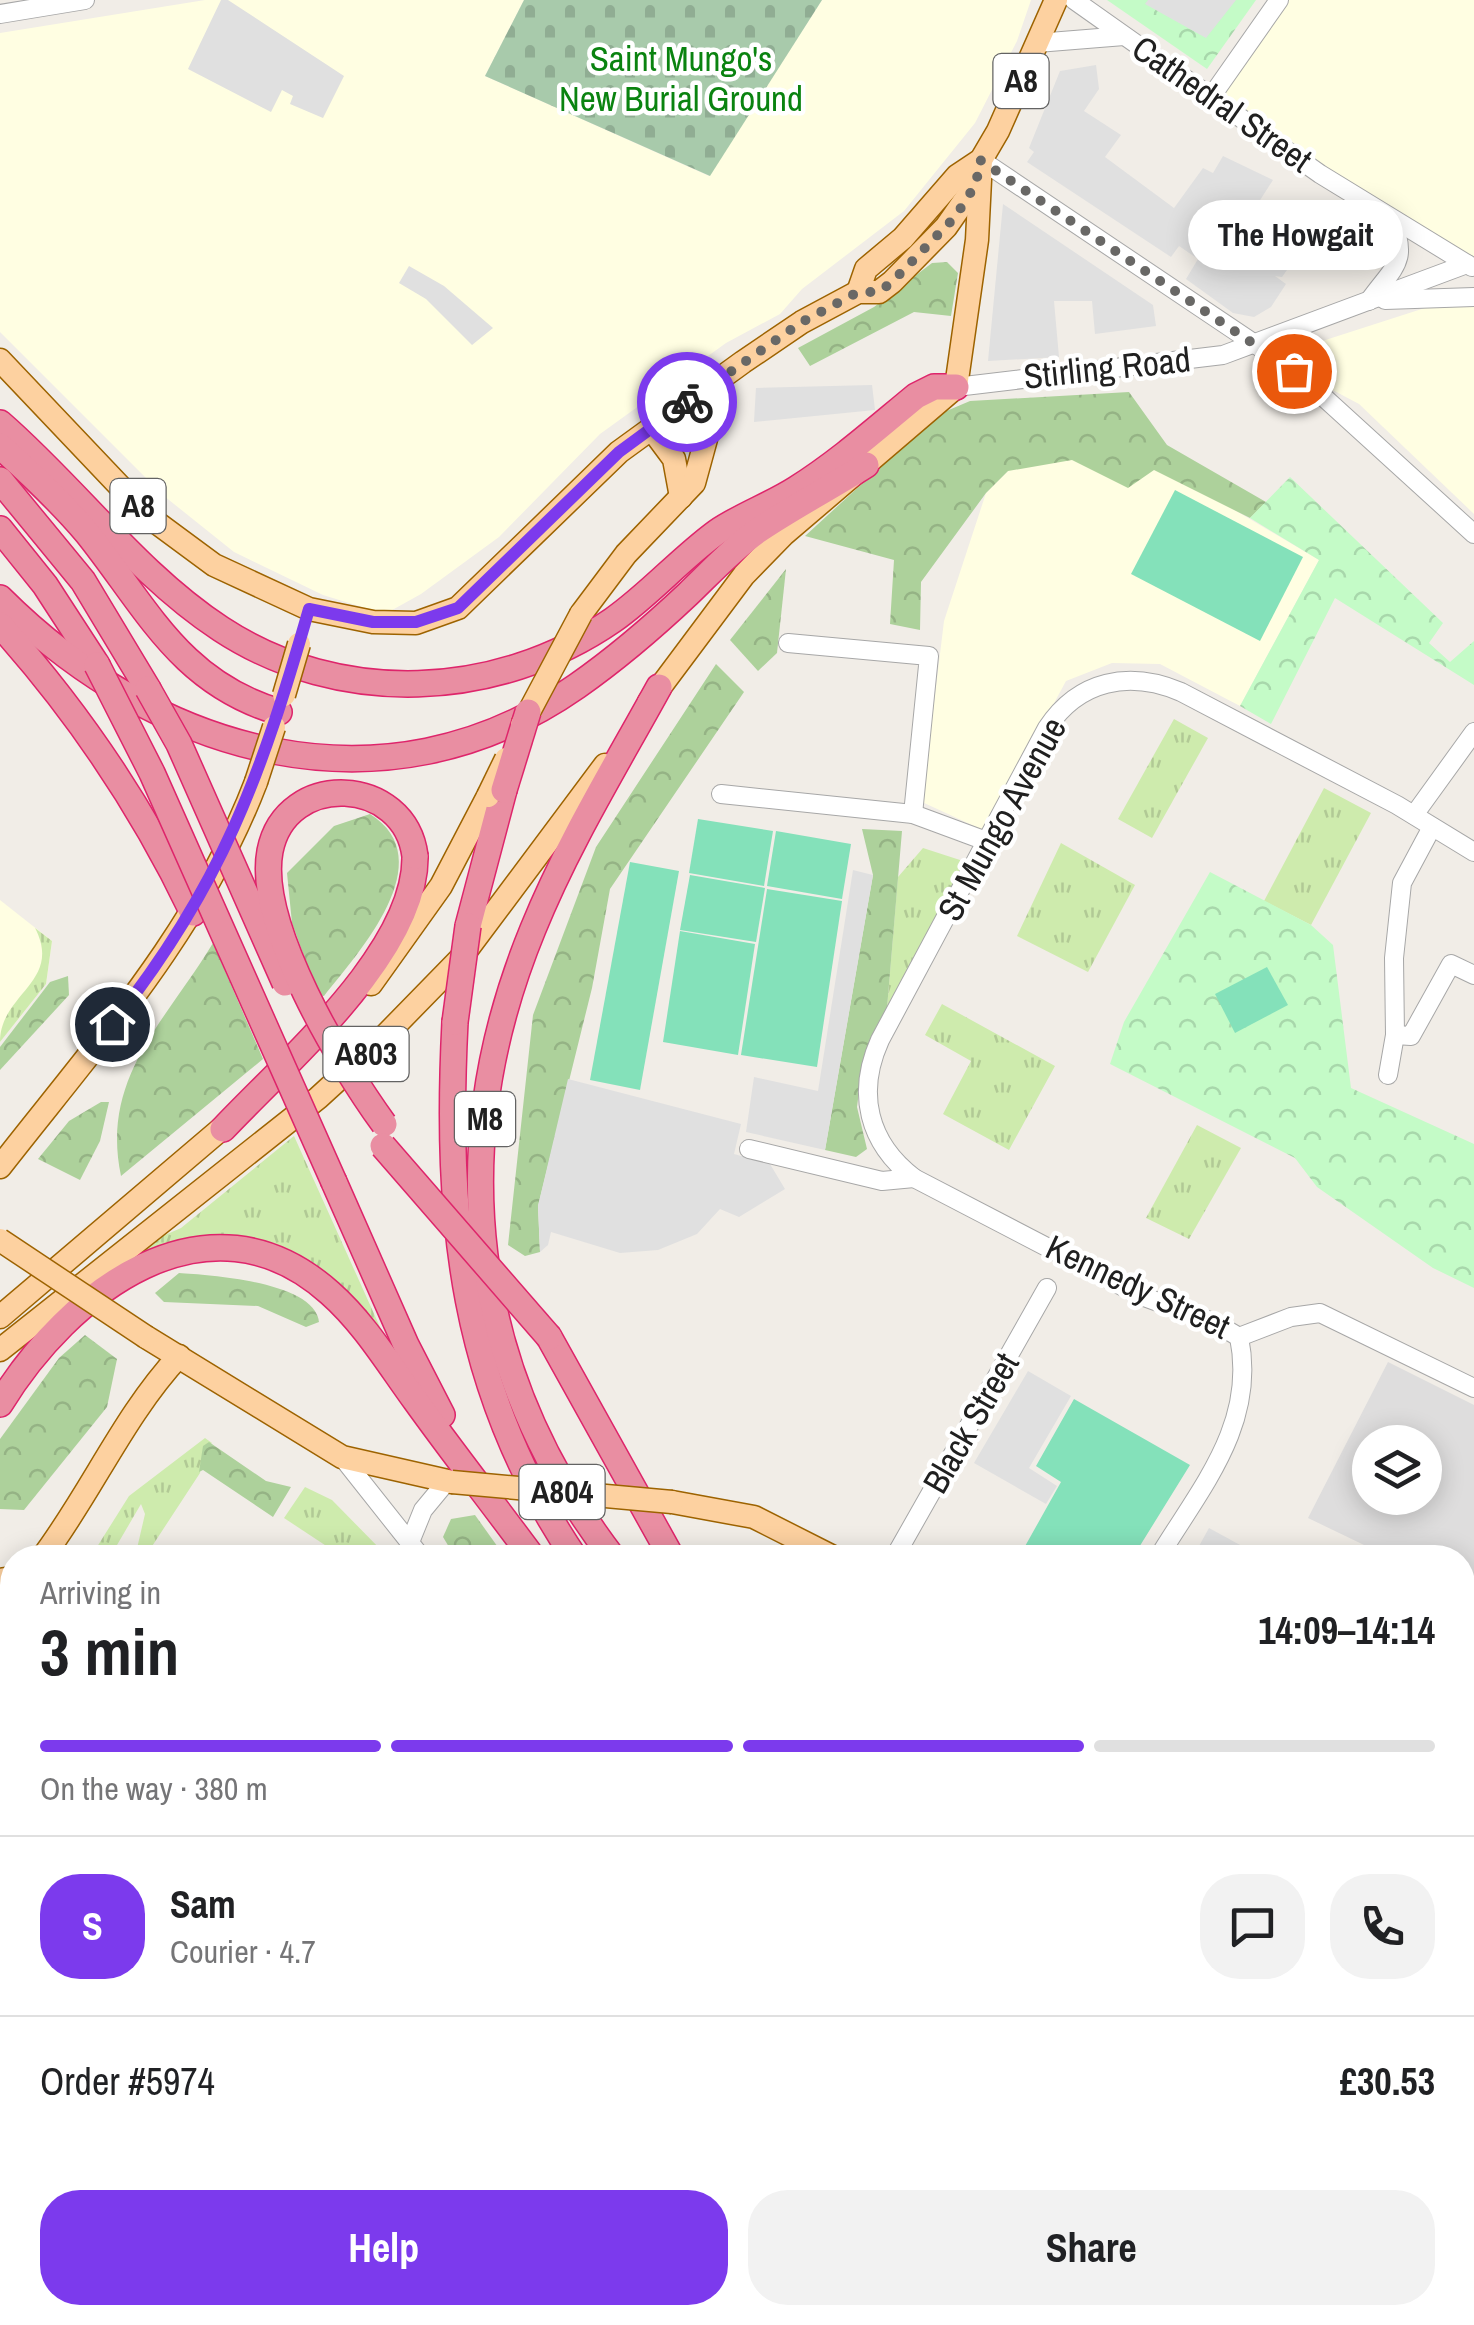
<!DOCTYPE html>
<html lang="en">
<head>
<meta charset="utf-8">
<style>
	:root { --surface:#fff; --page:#f2f2f2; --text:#202124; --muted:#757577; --line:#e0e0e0; --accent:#7c3aed }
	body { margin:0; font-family:"Archivo Narrow",sans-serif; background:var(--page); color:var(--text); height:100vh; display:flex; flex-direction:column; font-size:38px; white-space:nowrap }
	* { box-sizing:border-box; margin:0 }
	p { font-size:32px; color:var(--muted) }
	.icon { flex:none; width:55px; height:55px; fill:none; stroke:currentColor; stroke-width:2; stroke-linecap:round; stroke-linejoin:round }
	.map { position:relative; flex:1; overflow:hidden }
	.sheet { position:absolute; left:0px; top:1545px; width:1475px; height:780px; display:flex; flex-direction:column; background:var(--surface); border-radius:40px 40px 0 0; box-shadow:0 5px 25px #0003 }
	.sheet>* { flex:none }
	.fabs { position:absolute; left:1352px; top:1425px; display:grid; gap:20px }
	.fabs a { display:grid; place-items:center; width:90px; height:90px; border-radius:50%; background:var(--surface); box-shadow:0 5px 25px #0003; font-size:50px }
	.pin { position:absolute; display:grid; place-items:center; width:85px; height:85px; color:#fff; margin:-42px; border:5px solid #fff; border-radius:50%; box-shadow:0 2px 10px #0007 }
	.courier { position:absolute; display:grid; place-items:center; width:100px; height:100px; margin:-50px; border:8px solid #7c3aed; border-radius:50%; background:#fff; color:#222; box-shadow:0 2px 12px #0007 }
	.bubble { position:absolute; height:70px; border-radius:35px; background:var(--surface); box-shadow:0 5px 25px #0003; font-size:32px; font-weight:700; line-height:70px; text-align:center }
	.head em { font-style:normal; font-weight:700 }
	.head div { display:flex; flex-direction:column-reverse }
	.head { display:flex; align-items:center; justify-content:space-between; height:170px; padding:0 40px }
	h1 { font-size:65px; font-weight:700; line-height:75px }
	.bar { display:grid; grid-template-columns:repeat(4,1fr); gap:15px 10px; align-content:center; height:120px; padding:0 40px }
	.bar i { height:12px; border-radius:8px; background:var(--line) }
	.bar .selected { background:var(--accent) }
	.bar p { grid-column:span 4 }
	.line { display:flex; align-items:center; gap:25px; padding:0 40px; border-top:2px solid var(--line) }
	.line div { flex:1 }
	.round { display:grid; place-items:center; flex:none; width:105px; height:105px; border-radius:40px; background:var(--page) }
	.action { display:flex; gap:20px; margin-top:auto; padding:20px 40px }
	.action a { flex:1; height:115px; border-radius:40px; background:var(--accent); color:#fff; font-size:40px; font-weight:700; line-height:115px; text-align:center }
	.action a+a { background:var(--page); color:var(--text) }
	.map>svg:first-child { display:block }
	.residential { fill:#dedddd; fill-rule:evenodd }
	.education { fill:#fffee2 }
	.construction { fill:url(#construction-furrows) }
	.grass { fill:url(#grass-tufts) }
	.forest { fill:url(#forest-crowns) }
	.cemetery { fill:url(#cemetery-stones) }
	.park { fill:url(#park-crowns) }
	.pitch { fill:#84e1ba }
	.parking { fill:#e0e0e0 }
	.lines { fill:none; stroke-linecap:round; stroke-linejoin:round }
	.minor-casing { stroke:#a7a7a7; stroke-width:20 }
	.major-casing { stroke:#9d6300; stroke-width:25 }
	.highway-casing { stroke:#de256b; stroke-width:28 }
	.minor { stroke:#fff; stroke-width:18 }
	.major { stroke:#fdd1a0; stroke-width:22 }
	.highway { stroke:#e98ea2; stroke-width:25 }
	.major-bridge-casing { stroke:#9d6300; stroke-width:25; stroke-linecap:butt }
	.highway-bridge-casing { stroke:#de256b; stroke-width:28; stroke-linecap:butt }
	.major-bridge { stroke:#fdd1a0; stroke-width:22 }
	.highway-bridge { stroke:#e98ea2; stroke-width:25 }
	.done { stroke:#696866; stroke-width:10; stroke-dasharray:0 18 }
	.route { stroke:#7c3aed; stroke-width:12 }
	.labels { text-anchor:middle; stroke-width:9; stroke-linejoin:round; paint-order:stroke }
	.shield { fill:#fff; stroke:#636363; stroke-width:2.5 }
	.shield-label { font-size:32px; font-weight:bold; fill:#202020 }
	.park-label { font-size:35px; fill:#0a8310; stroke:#fff }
	.street-label { font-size:35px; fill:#202020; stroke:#fff }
</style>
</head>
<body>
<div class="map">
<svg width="1474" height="2325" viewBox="0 0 1474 2325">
	<defs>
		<pattern id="construction-furrows" width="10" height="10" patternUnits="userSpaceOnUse" patternTransform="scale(2.5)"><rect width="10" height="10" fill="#c6c5b2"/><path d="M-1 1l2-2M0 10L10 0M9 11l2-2" fill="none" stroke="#aaa999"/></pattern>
		<pattern id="grass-tufts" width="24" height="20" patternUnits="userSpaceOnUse" patternTransform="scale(2.5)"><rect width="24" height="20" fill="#ceebad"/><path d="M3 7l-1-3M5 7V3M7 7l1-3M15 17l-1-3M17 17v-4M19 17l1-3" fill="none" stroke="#b1c995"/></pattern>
		<pattern id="forest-crowns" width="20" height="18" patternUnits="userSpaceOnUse" patternTransform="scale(2.5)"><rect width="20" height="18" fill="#add19b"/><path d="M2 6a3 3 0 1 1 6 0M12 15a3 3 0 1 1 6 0" fill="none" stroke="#95b385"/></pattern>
		<pattern id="cemetery-stones" width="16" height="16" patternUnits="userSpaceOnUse" patternTransform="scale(2.5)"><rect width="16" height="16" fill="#a8caab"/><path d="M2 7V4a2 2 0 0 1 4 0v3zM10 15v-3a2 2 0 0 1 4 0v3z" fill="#90ad93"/></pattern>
		<pattern id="park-crowns" width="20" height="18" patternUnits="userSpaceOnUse" patternTransform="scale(2.5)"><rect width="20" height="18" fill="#c4fbc7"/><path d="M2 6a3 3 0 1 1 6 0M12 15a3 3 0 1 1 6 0" fill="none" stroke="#a8d7ab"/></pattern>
	</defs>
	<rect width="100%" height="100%" fill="#f1ede7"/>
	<!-- residential -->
	<g class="residential">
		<path d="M 1388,1362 L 1474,1405 L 1474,1600 L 1463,1594 L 1462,1558 L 1389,1557 L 1308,1518 ZM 1425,1442 L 1425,1498 L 1370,1498 L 1370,1442 Z"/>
		<path d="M 508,2312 L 936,2313 L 920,2325 L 507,2325 Z"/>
	</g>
	<!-- education -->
	<g class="education">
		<path d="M 205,0 L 524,0 L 485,76 L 709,176 L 822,0 L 1031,0 L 1017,41 L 975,123 L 904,211 L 802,289 L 780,314 L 726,343 L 600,434 L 499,537 L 421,594 L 385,614 L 323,595 L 234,552 L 164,496 L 0,332 L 0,33 Z"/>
		<path d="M 1279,0 L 1474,0 L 1474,268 L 1211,97 Z"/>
		<path d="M 1474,305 L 1474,514 L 1359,404 L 1325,386 L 1302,365 L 1304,352 L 1313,344 L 1431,306 Z"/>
		<path d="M 1088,423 L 1319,560 L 1240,706 L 1160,664 L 1112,663 L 1066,681 L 985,831 L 922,802 L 944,621 L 986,493 L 1038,441 Z"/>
		<path d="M 0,900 L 52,941 L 46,984 L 0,1042 Z"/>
	</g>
	<!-- construction -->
	<g class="construction">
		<path d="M 0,1870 L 12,1878 L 12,2131 L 0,2129 Z"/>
		<path d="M 0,2169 L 12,2171 L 12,2312 L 375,2313 L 374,2325 L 0,2325 Z"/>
		<path d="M 1075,2313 L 1176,2313 L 1189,2325 L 1084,2325 Z"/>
	</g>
	<!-- grass -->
	<g class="grass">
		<path d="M 1174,719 L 1208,738 L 1152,838 L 1118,819 Z"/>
		<path d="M 1324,788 L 1371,813 L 1311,925 L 1264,901 Z"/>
		<path d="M 1061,843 L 1135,885 L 1088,972 L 1017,936 Z"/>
		<path d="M 923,848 L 960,860 L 965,881 L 886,1020 L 898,877 Z"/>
		<path d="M 35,928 L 52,941 L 46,984 L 0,1042 C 0,993 63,982 35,928 Z"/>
		<path d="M 942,1004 L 1055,1066 L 1009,1150 L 943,1114 L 971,1061 L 925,1035 Z"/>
		<path d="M 1197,1125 L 1241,1148 L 1189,1239 L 1146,1218 Z"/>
		<path d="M 294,1136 L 389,1347 L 286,1257 L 133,1259 L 156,1239 L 181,1228 Z"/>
		<path d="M 205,1438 L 212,1443 L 203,1451 L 200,1473 L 145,1557 L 135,1557 L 145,1514 L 141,1504 L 110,1557 L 90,1558 L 129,1496 Z"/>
		<path d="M 305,1487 L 332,1500 L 388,1557 L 343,1557 L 284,1518 Z"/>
	</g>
	<!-- forest -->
	<g class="forest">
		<path d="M 947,262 L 958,273 L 951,316 L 914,312 L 810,366 L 798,348 L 874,307 L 932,263 Z"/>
		<path d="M 1129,392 L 1167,445 L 1266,502 L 1250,518 L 1154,470 L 1128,488 L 1072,460 L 1008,471 L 986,493 L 921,582 L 920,630 L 890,624 L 894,560 L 805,536 L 937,415 L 970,401 Z"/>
		<path d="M 786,569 L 777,653 L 758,671 L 730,640 Z"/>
		<path d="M 716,664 L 744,692 L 610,889 L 592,988 L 538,1206 L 540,1252 L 525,1256 L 508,1245 L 533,1015 L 596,847 Z"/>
		<path d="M 370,814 C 443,860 359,952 324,996 L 318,995 L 292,923 L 287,873 L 334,826 Z"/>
		<path d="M 862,829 L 902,831 L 886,1020 L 862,1068 L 857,1107 L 867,1149 L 856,1157 L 825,1150 L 873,875 Z"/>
		<path d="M 213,943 L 263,1059 L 121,1176 C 100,1077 167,1020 213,943 Z"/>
		<path d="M 68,976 L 69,995 L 0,1070 L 0,1047 L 50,982 Z"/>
		<path d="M 101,1102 L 109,1102 L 100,1141 L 80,1180 L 38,1159 L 69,1121 Z"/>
		<path d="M 179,1273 C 211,1275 315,1282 319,1322 L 306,1327 L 258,1306 L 164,1302 L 155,1293 Z"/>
		<path d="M 85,1335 L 117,1359 L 107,1407 L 24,1510 L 0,1509 L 0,1439 L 59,1358 Z"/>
		<path d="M 209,1442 L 266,1481 L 291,1487 L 273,1517 L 203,1470 L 199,1472 L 203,1446 Z"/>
		<path d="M 475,1515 L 505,1557 L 455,1557 L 443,1537 L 451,1519 Z"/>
	</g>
	<!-- cemetery -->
	<path class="cemetery" d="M 524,0 L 822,0 L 710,176 L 485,76 Z"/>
	<!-- park -->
	<g class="park">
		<path d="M 1107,0 L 1256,0 L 1207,69 Z"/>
		<path d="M 1290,477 L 1443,623 L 1429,643 L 1450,662 L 1474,641 L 1474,685 L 1335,598 L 1271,724 L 1240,706 L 1319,560 L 1250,518 Z"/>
		<path d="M 1210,872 L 1311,925 L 1333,945 L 1351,1088 L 1474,1144 L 1474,1288 L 1433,1268 L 1317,1187 L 1295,1158 L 1110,1064 L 1124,1022 Z"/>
	</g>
	<!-- pitch -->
	<g class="pitch">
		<path d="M 1175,490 L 1303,557 L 1260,641 L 1131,574 Z"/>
		<path d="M 698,819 L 773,831 L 764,886 L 689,873 Z"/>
		<path d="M 776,831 L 851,844 L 842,899 L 767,886 Z"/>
		<path d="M 630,862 L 679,871 L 640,1090 L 590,1080 Z"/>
		<path d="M 690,875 L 765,888 L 756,942 L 680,930 Z"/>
		<path d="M 767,889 L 842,901 L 817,1067 L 741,1055 Z"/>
		<path d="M 680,931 L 755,944 L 738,1055 L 663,1042 Z"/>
		<path d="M 1267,967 L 1288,1005 L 1235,1033 L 1215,994 Z"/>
		<path d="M 1074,1399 L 1190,1465 L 1133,1557 L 1019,1557 L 1061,1482 L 1036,1466 Z"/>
	</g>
	<!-- parking -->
	<g class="parking">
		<path d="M 221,0 L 228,0 L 344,76 L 323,118 L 290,104 L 293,96 L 282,90 L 271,112 L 188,69 Z"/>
		<path d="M 1148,0 L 1236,0 L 1206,38 L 1145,4 Z"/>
		<path d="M 1096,65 L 1099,89 L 1084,111 L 1121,135 L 1105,157 L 1174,208 L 1203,168 L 1213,173 L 1223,156 L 1273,180 L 1246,222 L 1267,237 L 1261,253 L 1287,270 L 1282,277 L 1275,276 L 1286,284 L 1271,307 L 1254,317 L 1233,313 L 1186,279 L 1198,259 L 1179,246 L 1171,257 L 1027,162 L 1034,152 L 1029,148 L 1060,71 Z"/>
		<path d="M 1003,204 L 1153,305 L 1156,326 L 1095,334 L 1092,301 L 1054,301 L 1059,357 L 988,361 Z"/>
		<path d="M 409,266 L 444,286 L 493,328 L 472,345 L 426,299 L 399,283 Z"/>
		<path d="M 872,385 L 875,410 L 754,422 L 756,388 Z"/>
		<path d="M 853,870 L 873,875 L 825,1150 L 746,1132 L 754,1077 L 818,1091 Z"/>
		<path d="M 568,1079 L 741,1124 L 734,1154 L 770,1164 L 785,1189 L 739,1217 L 720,1209 L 697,1234 L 658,1250 L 620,1253 L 551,1232 L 548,1245 L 540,1252 L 538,1206 Z"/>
		<path d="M 1028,1371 L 1071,1396 L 1029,1468 L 1057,1486 L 1046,1504 L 974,1463 Z"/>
		<path d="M 1209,1528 L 1262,1557 L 1193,1557 Z"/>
	</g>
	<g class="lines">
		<!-- minor casing -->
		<g class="minor-casing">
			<g id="minor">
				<path d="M 1074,0 L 1320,174 L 1472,267"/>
				<path d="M 0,14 L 85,0"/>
				<path d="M 1037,43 L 1124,36"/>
				<path d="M 1211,97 L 1279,0"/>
				<path d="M 981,160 L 1295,371 L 1474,534"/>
				<path d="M 1385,300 L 1474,297"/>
				<path d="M 1369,301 C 1393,267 1410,262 1391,219"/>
				<path d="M 956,387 L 1223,355 L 1467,264"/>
				<path d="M 788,643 L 929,656 L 913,814"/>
				<path d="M 721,794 L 913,814 L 986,841"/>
				<path d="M 1414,815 L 1474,732"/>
				<path d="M 1474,852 L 1397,805 L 1181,692 C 1129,670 1079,680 1047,728 L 880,1040 C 856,1093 868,1143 914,1178 L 1139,1295 L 1215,1323 L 1239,1337 L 1291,1317 L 1320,1313 L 1474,1388"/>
				<path d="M 1395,1035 L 1411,1036 L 1451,964 L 1474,975"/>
				<path d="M 1388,1075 L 1395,1035 L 1394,958 L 1402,883 L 1432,827"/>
				<path d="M 749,1149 L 882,1181 L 914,1178"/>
				<path d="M 342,1457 L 422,1558"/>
				<path d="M 410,1542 L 423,1510 L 447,1481"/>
				<path d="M 894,1558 L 1047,1288"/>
				<path d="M 1158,1558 C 1201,1487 1257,1424 1239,1337"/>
				<path d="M 1462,1790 L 1474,1767"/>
				<path d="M 0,2148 L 12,2150"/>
				<path d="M 431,2325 L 433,2312"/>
				<path d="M 656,2325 L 656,2312"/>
			</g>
		</g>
		<!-- major casing -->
		<g class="major-casing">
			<g id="major">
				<path d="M 858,292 L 866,269 L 903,238 L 957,176 L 981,160 L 998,131 L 1056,0"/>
				<path d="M 0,360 L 149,517 L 214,565 L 309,609 L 373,622 L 416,623 L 458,608 L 619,452 L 743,362 L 802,322 L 858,292 L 879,292 L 892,282 L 946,227 L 976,184"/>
				<path d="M 651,428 L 674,459 L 681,497"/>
				<path d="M 581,614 L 626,554 L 694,483 L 706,439 L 701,392"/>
				<path d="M 649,702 L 744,575 L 783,535 L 956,387 L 977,240 L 981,160"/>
				<path d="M 371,984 L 441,886 L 488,796"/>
				<path d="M 0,1167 C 96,1044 200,929 256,782"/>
				<path d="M 0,1317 L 234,1118"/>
				<path d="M 146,1337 L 342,1457 L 452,1482"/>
				<path d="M 0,1350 L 318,1098 L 376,1045 L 460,959 L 605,765"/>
				<path d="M 672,1502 L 754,1517 L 835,1558"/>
				<path d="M 42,1558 C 91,1493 124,1415 179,1356"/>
				<path d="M 0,1580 L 12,1578"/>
				<path d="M 0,1607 L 12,1604"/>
				<path d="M 1462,1909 L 1474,1915"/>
			</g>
		</g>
		<!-- highway casing -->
		<g class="highway-casing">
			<g id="highway">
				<path d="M 0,423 C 76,489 137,574 221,629 C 340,707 497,700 613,620 C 650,594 680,559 717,532 C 742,515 771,505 796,489 C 839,462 877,428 916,396 L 934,387 L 956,387"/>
				<path d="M 0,446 C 30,473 61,502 87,533 C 147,608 180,683 279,712"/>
				<path d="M 0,480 L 83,581 L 148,689"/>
				<path d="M 0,529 L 45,585 L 97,665"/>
				<path d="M 0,598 C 156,754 384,821 577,686 C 617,658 653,627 688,594 C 710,573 731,550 756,532 C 791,508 830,488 866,465"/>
				<path d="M 0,625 C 79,713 142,806 193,913"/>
				<path d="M 468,926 L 504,790"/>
				<path d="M 455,1022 C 445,1219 461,1390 575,1558"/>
				<path d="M 223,1129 C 285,1063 417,951 415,856"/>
				<path d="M 334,1182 L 406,1345 L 442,1415"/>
				<path d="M 549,1337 L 672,1558"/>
				<path d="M 0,1404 C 67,1294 207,1183 330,1293 C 364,1323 388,1363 415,1400 C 453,1453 494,1505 533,1558"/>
				<path d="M 613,1558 C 468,1369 443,1148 533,929 C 567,845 615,767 659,687"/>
				<path d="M 1462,2297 L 1474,2305"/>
				<path d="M 1369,2312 L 1385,2325"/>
				<path d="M 1443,2312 L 1458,2325"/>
			</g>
		</g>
		<!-- minor -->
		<use href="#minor" class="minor"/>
		<!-- major -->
		<use href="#major" class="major"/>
		<!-- highway -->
		<use href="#highway" class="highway"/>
		<!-- major-bridge casing -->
		<g class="major-bridge-casing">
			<g id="major-bridge">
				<path d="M 284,695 L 299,644"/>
				<path d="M 522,725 L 581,614"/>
				<path d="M 256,782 L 274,727"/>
				<path d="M 488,796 L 506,759"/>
				<path d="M 0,1240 L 146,1337"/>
				<path d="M 452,1482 L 672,1502"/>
			</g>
		</g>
		<!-- highway-bridge casing -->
		<g class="highway-bridge-casing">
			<g id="highway-bridge">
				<path d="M 97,665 L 152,773 L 334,1182"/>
				<path d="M 148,689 L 179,744 L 285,983"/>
				<path d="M 504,790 L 528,712"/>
				<path d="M 455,1022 L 468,926"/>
				<path d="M 384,1124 C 341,1065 256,925 270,851 C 286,770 405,776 415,856"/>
				<path d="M 383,1146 L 549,1337"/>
			</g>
		</g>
		<!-- major-bridge -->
		<use href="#major-bridge" class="major-bridge"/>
		<!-- highway-bridge -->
		<use href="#highway-bridge" class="highway-bridge"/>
	</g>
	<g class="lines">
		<!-- done -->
		<path class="done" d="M 687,402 L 802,322 L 858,292 L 879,292 L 892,282 L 955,217 L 976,184 L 980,160 L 1294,371"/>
		<!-- route -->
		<path class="route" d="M 112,1024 C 222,886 261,776 309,609 L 373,622 L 416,622 L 458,608 L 619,452 L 687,402"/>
	</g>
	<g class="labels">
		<!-- shield labels -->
		<g class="shield">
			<rect x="993.5" y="54" width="55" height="54" rx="8"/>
			<rect x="110.5" y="479" width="55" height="54" rx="8"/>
			<rect x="323.5" y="1027" width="85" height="54" rx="8"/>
			<rect x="455" y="1092" width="60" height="54" rx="8"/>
			<rect x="519.5" y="1465" width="85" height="54" rx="8"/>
		</g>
		<g class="shield-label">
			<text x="1021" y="92">A8</text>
			<text x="138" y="517">A8</text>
			<text x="366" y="1065">A803</text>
			<text x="485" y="1130">M8</text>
			<text x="562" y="1503">A804</text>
		</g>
		<!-- park labels -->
		<g class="park-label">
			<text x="681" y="71">Saint Mungo's<tspan x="681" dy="40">New Burial Ground</tspan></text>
		</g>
		<!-- street labels -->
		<g class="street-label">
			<text transform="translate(1222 104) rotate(35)" y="12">Cathedral Street</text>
			<text transform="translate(1107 368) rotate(-6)" y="12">Stirling Road</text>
			<text transform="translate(1002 819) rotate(-61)" y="12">St Mungo Avenue</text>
			<text transform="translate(1138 1287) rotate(25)" y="12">Kennedy Street</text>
			<text transform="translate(971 1423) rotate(-60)" y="12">Black Street</text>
		</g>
	</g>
</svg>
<div class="fabs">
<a><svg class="icon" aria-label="layers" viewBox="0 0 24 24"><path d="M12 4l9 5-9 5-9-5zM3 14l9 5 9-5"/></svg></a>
</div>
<div class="pin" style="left:1294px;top:371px;background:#ea580c"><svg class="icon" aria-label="bag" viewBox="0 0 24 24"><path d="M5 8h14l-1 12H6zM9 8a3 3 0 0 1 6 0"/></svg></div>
<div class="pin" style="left:112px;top:1024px;background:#1f2937"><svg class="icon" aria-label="home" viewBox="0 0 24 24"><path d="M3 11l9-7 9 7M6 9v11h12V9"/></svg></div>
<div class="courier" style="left:687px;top:402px"><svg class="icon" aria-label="bike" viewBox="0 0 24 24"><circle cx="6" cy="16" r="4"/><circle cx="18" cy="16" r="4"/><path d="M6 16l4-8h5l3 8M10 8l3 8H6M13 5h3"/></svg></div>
<div class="bubble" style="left:1188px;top:200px;width:215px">The Howgait</div>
<section class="sheet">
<div class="head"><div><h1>3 min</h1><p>Arriving in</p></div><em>14:09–14:14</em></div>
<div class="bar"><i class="selected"></i><i class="selected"></i><i class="selected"></i><i></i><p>On the way · 380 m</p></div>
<div class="line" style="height:180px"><b class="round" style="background:var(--accent);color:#fff">S</b><div><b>Sam</b><p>Courier · 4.7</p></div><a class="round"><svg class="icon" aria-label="chat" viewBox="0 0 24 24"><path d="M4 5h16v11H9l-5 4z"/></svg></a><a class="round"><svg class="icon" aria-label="phone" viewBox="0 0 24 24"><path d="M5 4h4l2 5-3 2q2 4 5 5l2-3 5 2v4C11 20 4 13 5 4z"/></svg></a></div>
<div class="line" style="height:130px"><div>Order #5974</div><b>£30.53</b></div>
<div class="action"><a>Help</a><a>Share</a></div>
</section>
</div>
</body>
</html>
